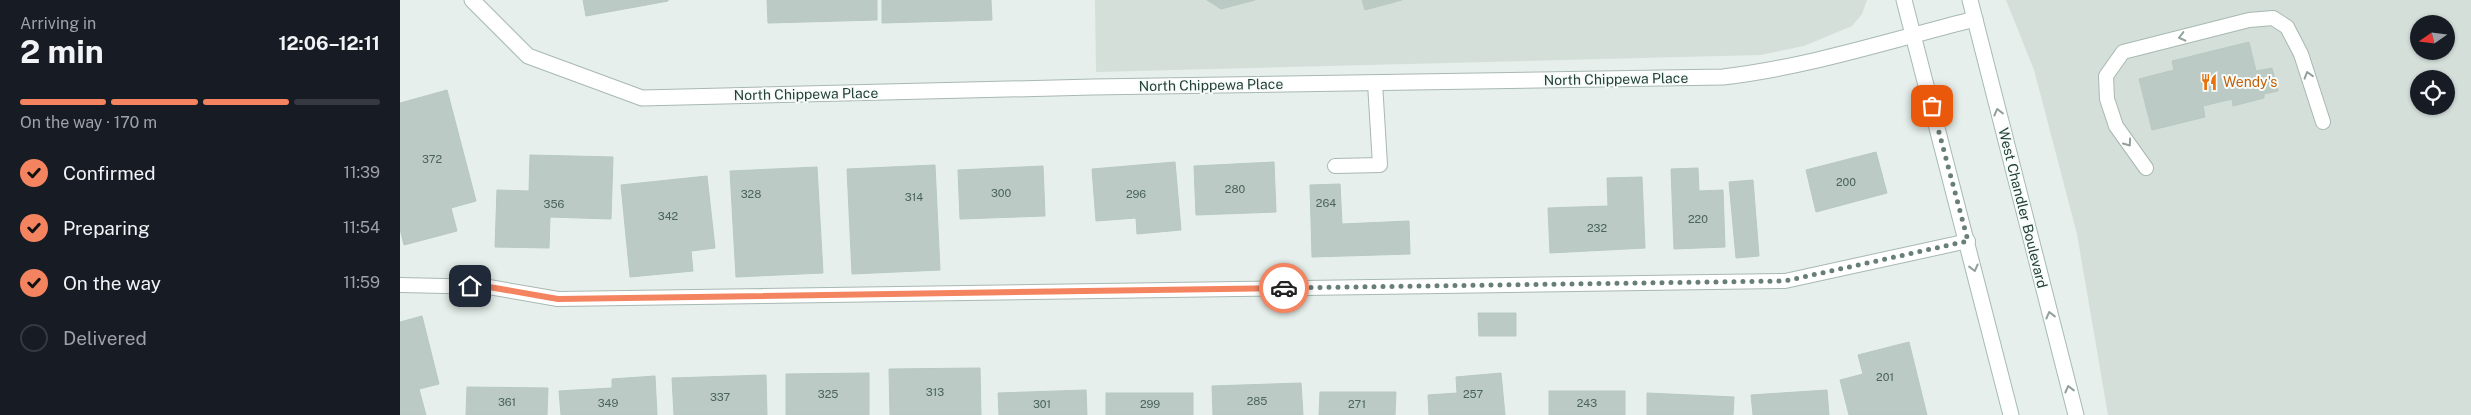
<!DOCTYPE html>
<html lang="en">
<head>
<meta charset="utf-8">
<style>
	:root { --surface:#171b24; --page:#20242c; --text:#f1f3f6; --muted:#9ea1a6; --line:#363941; --accent:#f4845f }
	body { margin:0; font-family:"Public Sans",sans-serif; background:var(--page); color:var(--text); height:100vh; display:flex; flex-direction:column; font-size:19px; white-space:nowrap }
	* { box-sizing:border-box; margin:0 }
	p { font-size:16px; color:var(--muted) }
	.icon { flex:none; width:28px; height:28px; fill:none; stroke:currentColor; stroke-width:2; stroke-linecap:round; stroke-linejoin:round }
	.map { position:relative; flex:1; overflow:hidden }
	.panel { display:flex; flex-direction:column; background:var(--surface); width:400px }
	.panel>* { flex:none }
	.needle { width:32px; rotate:256deg }
	.buttons { position:absolute; left:2010px; top:15px; display:grid; gap:10px }
	.buttons a { display:grid; place-items:center; width:45px; height:45px; border-radius:50%; background:var(--surface); box-shadow:0 1px 4px #0004; font-size:25px }
	.pin { position:absolute; display:grid; place-items:center; width:42px; height:42px; color:#fff; margin:-21px; border-radius:10px; box-shadow:0 2px 8px #0006 }
	.courier { position:absolute; display:grid; place-items:center; width:50px; height:50px; margin:-25px; border:4px solid #f4845f; border-radius:50%; background:#fff; color:#222; box-shadow:0 1px 6px #0007 }
	.head em { font-style:normal; font-weight:700 }
	.head div { display:flex; flex-direction:column-reverse }
	.head { display:flex; align-items:center; justify-content:space-between; height:85px; padding:0 20px }
	h1 { font-size:32px; font-weight:700; line-height:38px }
	.bar { display:grid; grid-template-columns:repeat(4,1fr); gap:8px 5px; align-content:center; height:60px; padding:0 20px }
	.bar i { height:6px; border-radius:4px; background:var(--line) }
	.bar .current { background:var(--accent) }
	.bar p { grid-column:span 4 }
	ol { padding:0 20px; list-style:none }
	li { display:flex; align-items:center; gap:15px; height:55px }
	li p { margin-inline-start:auto }
	li .icon { padding:5px; border-radius:50%; background:var(--accent); color:#111; stroke-width:4 }
	li:last-child { color:var(--muted) }
	li i { width:28px; height:28px; border:2px solid var(--line); border-radius:50% }
	main { display:flex; flex:1; min-height:0 }
	.map>svg:first-child { display:block }
	.built { fill:#d4dfda; fill-rule:evenodd }
	.building { fill:#bbcac4; stroke:#b8c9c2 }
	.lines { fill:none; stroke-linecap:round; stroke-linejoin:round }
	.lane-casing { stroke:#a8b8b2; stroke-width:16 }
	.street-casing { stroke:#a8b8b2; stroke-width:17 }
	.secondary-casing { stroke:#a4bbb3; stroke-width:17 }
	.lane { stroke:#fff; stroke-width:14 }
	.street { stroke:#fff; stroke-width:15 }
	.secondary { stroke:#fff; stroke-width:15 }
	.oneway { stroke:#92a09c }
	.done { stroke:#687f78; stroke-width:5; stroke-dasharray:0 9 }
	.route { stroke:#f4845f; stroke-width:6 }
	.labels { text-anchor:middle; stroke-width:4; stroke-linejoin:round; paint-order:stroke }
	.number-label { font-size:11px; fill:#4a645c }
	.street-label { font-size:14px; fill:#24423a; stroke:#f7fbf9 }
	.food-label { font-size:14px; fill:#c56008; stroke:#f7fbf9; text-anchor:start }
</style>
</head>
<body>
<main>
<section class="panel">
<div class="head"><div><h1>2 min</h1><p>Arriving in</p></div><em>12:06–12:11</em></div>
<div class="bar"><i class="current"></i><i class="current"></i><i class="current"></i><i></i><p>On the way · 170 m</p></div>
<ol>
<li><svg class="icon" aria-label="check" viewBox="0 0 24 24"><path d="M5 12l5 5 9-10"/></svg>Confirmed<p>11:39</p></li>
<li><svg class="icon" aria-label="check" viewBox="0 0 24 24"><path d="M5 12l5 5 9-10"/></svg>Preparing<p>11:54</p></li>
<li><svg class="icon" aria-label="check" viewBox="0 0 24 24"><path d="M5 12l5 5 9-10"/></svg>On the way<p>11:59</p></li>
<li><i></i>Delivered</li>
</ol>
</section>
<div class="map">
<svg width="2071" height="415" viewBox="0 0 2071 415">
	<rect width="100%" height="100%" fill="#e6efeb"/>
	<!-- built -->
	<g class="built">
		<path d="M 695,0 L 1467,0 L 1462,14 L 1452,26 L 1404,46 L 1360,55 L 696,72 Z"/>
		<path d="M 1606,0 L 2071,0 L 2071,415 L 1708,415 L 1677,234 L 1634,70 ZM 2019,24 L 2046,24 L 2046,51 L 2019,51 ZM 2019,79 L 2046,79 L 2046,106 L 2019,106 Z"/>
	</g>
	<!-- building -->
	<g class="building">
		<path d="M 183,0 L 268,0 L 268,1 L 186,16 Z"/>
		<path d="M 367,0 L 477,0 L 477,20 L 368,23 Z"/>
		<path d="M 482,0 L 591,0 L 592,20 L 482,23 Z"/>
		<path d="M 807,0 L 855,0 L 821,9 Z"/>
		<path d="M 962,0 L 1002,0 L 965,10 Z"/>
		<path d="M 1849,42 L 1856,71 L 1872,68 L 1878,91 L 1864,94 L 1864,98 L 1833,106 L 1832,99 L 1803,106 L 1805,117 L 1752,130 L 1739,79 L 1774,70 L 1772,61 Z"/>
		<path d="M 47,90 L 76,201 L 51,208 L 57,231 L 4,245 L 0,229 L 0,103 Z"/>
		<path d="M 1476,152 L 1487,193 L 1416,212 L 1406,170 Z"/>
		<path d="M 130,155 L 213,157 L 211,219 L 150,217 L 149,248 L 95,247 L 97,190 L 129,191 Z"/>
		<path d="M 775,162 L 781,230 L 737,234 L 736,218 L 696,221 L 692,169 Z"/>
		<path d="M 874,162 L 876,212 L 796,215 L 794,166 Z"/>
		<path d="M 535,165 L 540,270 L 452,274 L 447,169 Z"/>
		<path d="M 643,166 L 645,216 L 560,219 L 558,170 Z"/>
		<path d="M 417,167 L 423,273 L 336,277 L 330,171 Z"/>
		<path d="M 1298,168 L 1299,191 L 1323,190 L 1325,247 L 1274,249 L 1271,169 Z"/>
		<path d="M 307,176 L 315,248 L 291,251 L 293,271 L 230,277 L 221,185 Z"/>
		<path d="M 1242,177 L 1245,248 L 1150,253 L 1148,208 L 1208,206 L 1207,178 Z"/>
		<path d="M 1353,180 L 1359,256 L 1336,258 L 1329,182 Z"/>
		<path d="M 940,184 L 942,224 L 1009,221 L 1010,254 L 912,257 L 910,185 Z"/>
		<path d="M 1078,313 L 1116,313 L 1116,336 L 1079,336 Z"/>
		<path d="M 22,316 L 39,384 L 19,389 L 26,415 L 0,415 L 0,322 Z"/>
		<path d="M 1509,342 L 1527,415 L 1449,415 L 1440,380 L 1463,374 L 1458,355 Z"/>
		<path d="M 580,368 L 581,415 L 490,415 L 489,369 Z"/>
		<path d="M 469,373 L 469,415 L 386,415 L 386,374 Z"/>
		<path d="M 1101,373 L 1105,415 L 1029,415 L 1028,395 L 1057,393 L 1056,377 Z"/>
		<path d="M 366,375 L 367,415 L 274,415 L 272,378 Z"/>
		<path d="M 255,376 L 257,415 L 161,415 L 159,391 L 212,388 L 212,379 Z"/>
		<path d="M 901,383 L 903,415 L 813,415 L 812,386 Z"/>
		<path d="M 67,387 L 148,388 L 147,415 L 66,415 Z"/>
		<path d="M 686,390 L 687,415 L 599,415 L 598,393 Z"/>
		<path d="M 1427,390 L 1429,415 L 1353,415 L 1351,395 Z"/>
		<rect x="1149" y="391" width="76" height="24"/>
		<path d="M 920,392 L 996,392 L 995,415 L 919,415 Z"/>
		<rect x="706" y="393" width="87" height="22"/>
		<path d="M 1247,393 L 1334,397 L 1333,415 L 1247,415 Z"/>
	</g>
	<g class="lines">
		<!-- lane casing -->
		<g class="lane-casing">
			<g id="lane">
				<path d="M 935,166 L 980,165 L 975,83"/>
				<path d="M 1746,168 L 1716,126 L 1707,99 L 1706,76 L 1723,52 L 1849,20 L 1873,18 L 1887,27 L 1901,54 L 1923,122"/>
				<path d="M 0,285 L 89,287 L 158,299 L 1385,281 L 1568,241"/>
			</g>
		</g>
		<!-- street casing -->
		<g class="street-casing">
			<path id="street" d="M 72,0 L 128,56 L 242,98 L 693,87 L 1323,77 C 1409,67 1491,40 1575,19"/>
		</g>
		<!-- secondary casing -->
		<g class="secondary-casing">
			<g id="secondary">
				<path d="M 1504,0 L 1611,415"/>
				<path d="M 1570,0 L 1676,415"/>
			</g>
		</g>
		<!-- lane -->
		<use href="#lane" class="lane"/>
		<!-- street -->
		<use href="#street" class="street"/>
		<!-- secondary -->
		<use href="#secondary" class="secondary"/>
	</g>
	<!-- one-way arrows -->
	<defs><path id="oneway-chevron" d="M-2-3.5L2.5 0L-2 3.5" fill="none" stroke-width="1.6" stroke-linecap="round" stroke-linejoin="round" transform="scale(1.25)"/></defs>
	<g class="oneway">
		<use href="#oneway-chevron" transform="translate(1782 37) rotate(166)"/>
		<use href="#oneway-chevron" transform="translate(1908 75) rotate(-107)"/>
		<use href="#oneway-chevron" transform="translate(1598 112) rotate(-104)"/>
		<use href="#oneway-chevron" transform="translate(1728 143) rotate(54)"/>
		<use href="#oneway-chevron" transform="translate(1574 268) rotate(76)"/>
		<use href="#oneway-chevron" transform="translate(1650 315) rotate(-104)"/>
		<use href="#oneway-chevron" transform="translate(1669 389) rotate(-104)"/>
	</g>
	<g class="lines">
		<!-- done -->
		<path class="done" d="M 884,288 L 1385,281 L 1568,241 L 1532,106"/>
		<!-- route -->
		<path class="route" d="M 70,286 L 89,287 L 158,299 L 884,288"/>
	</g>
	<!-- icons -->
	<defs>
		<g id="restaurant-bare" transform="scale(1.35)"><path d="M-5-6h1v4h1v-4h1v4h1v-4h1v5L-1.5 .5V6h-2V.5L-5-1ZM5-6V6H3V1.5H1.5Q1.5-4 5-6Z" fill="#e8710a" stroke="#f7fbf9" stroke-width="2.5" paint-order="stroke"/></g>
	</defs>
	<g fill-rule="evenodd">
		<use href="#restaurant-bare" x="1809" y="82"/>
	</g>
	<g class="labels">
		<!-- number labels -->
		<g class="number-label">
			<text x="32" y="163">372</text>
			<text x="1446" y="186">200</text>
			<text x="835" y="193">280</text>
			<text x="601" y="197">300</text>
			<text x="351" y="198">328</text>
			<text x="736" y="198">296</text>
			<text x="514" y="201">314</text>
			<text x="926" y="207">264</text>
			<text x="154" y="208">356</text>
			<text x="268" y="220">342</text>
			<text x="1298" y="223">220</text>
			<text x="1197" y="232">232</text>
			<text x="1485" y="381">201</text>
			<text x="535" y="396">313</text>
			<text x="428" y="398">325</text>
			<text x="1073" y="398">257</text>
			<text x="320" y="401">337</text>
			<text x="857" y="405">285</text>
			<text x="107" y="406">361</text>
			<text x="208" y="407">349</text>
			<text x="1187" y="407">243</text>
			<text x="642" y="408">301</text>
			<text x="750" y="408">299</text>
			<text x="957" y="408">271</text>
		</g>
		<!-- street labels -->
		<g class="street-label">
			<text transform="translate(1216 79) rotate(-1)" y="5">North Chippewa Place</text>
			<text transform="translate(811 85) rotate(-1)" y="5">North Chippewa Place</text>
			<text transform="translate(406 94) rotate(-1)" y="5">North Chippewa Place</text>
			<text transform="translate(1623 208) rotate(76)" y="5">West Chandler Boulevard</text>
		</g>
		<!-- food labels -->
		<g class="food-label">
			<text x="1823" y="87">Wendy's</text>
		</g>
	</g>
</svg>
<div class="buttons">
<a><svg class="needle" viewBox="-14 -14 28 28"><path d="M0-13l5 13h-10z" fill="#e53935"/><path d="M0 13l5-13h-10z" fill="#9ea1a6"/></svg></a>
<a><svg class="icon" aria-label="locate" viewBox="0 0 24 24"><circle cx="12" cy="12" r="6"/><path d="M12 2v4M12 18v4M2 12h4M18 12h4"/></svg></a>
</div>
<div class="pin" style="left:1532px;top:106px;background:#ea580c"><svg class="icon" aria-label="bag" viewBox="0 0 24 24"><path d="M5 8h14l-1 12H6zM9 8a3 3 0 0 1 6 0"/></svg></div>
<div class="pin" style="left:70px;top:286px;background:#1f2937"><svg class="icon" aria-label="home" viewBox="0 0 24 24"><path d="M3 11l9-7 9 7M6 9v11h12V9"/></svg></div>
<div class="courier" style="left:884px;top:288px"><svg class="icon" aria-label="car" viewBox="0 0 24 24"><path d="M5 17H2v-5l4-1 3-4h7l3 4 3 1v5h-3M9 17h6M6 11h13"/><circle cx="7" cy="17" r="2"/><circle cx="17" cy="17" r="2"/></svg></div>
</div>
</main>
</body>
</html>
